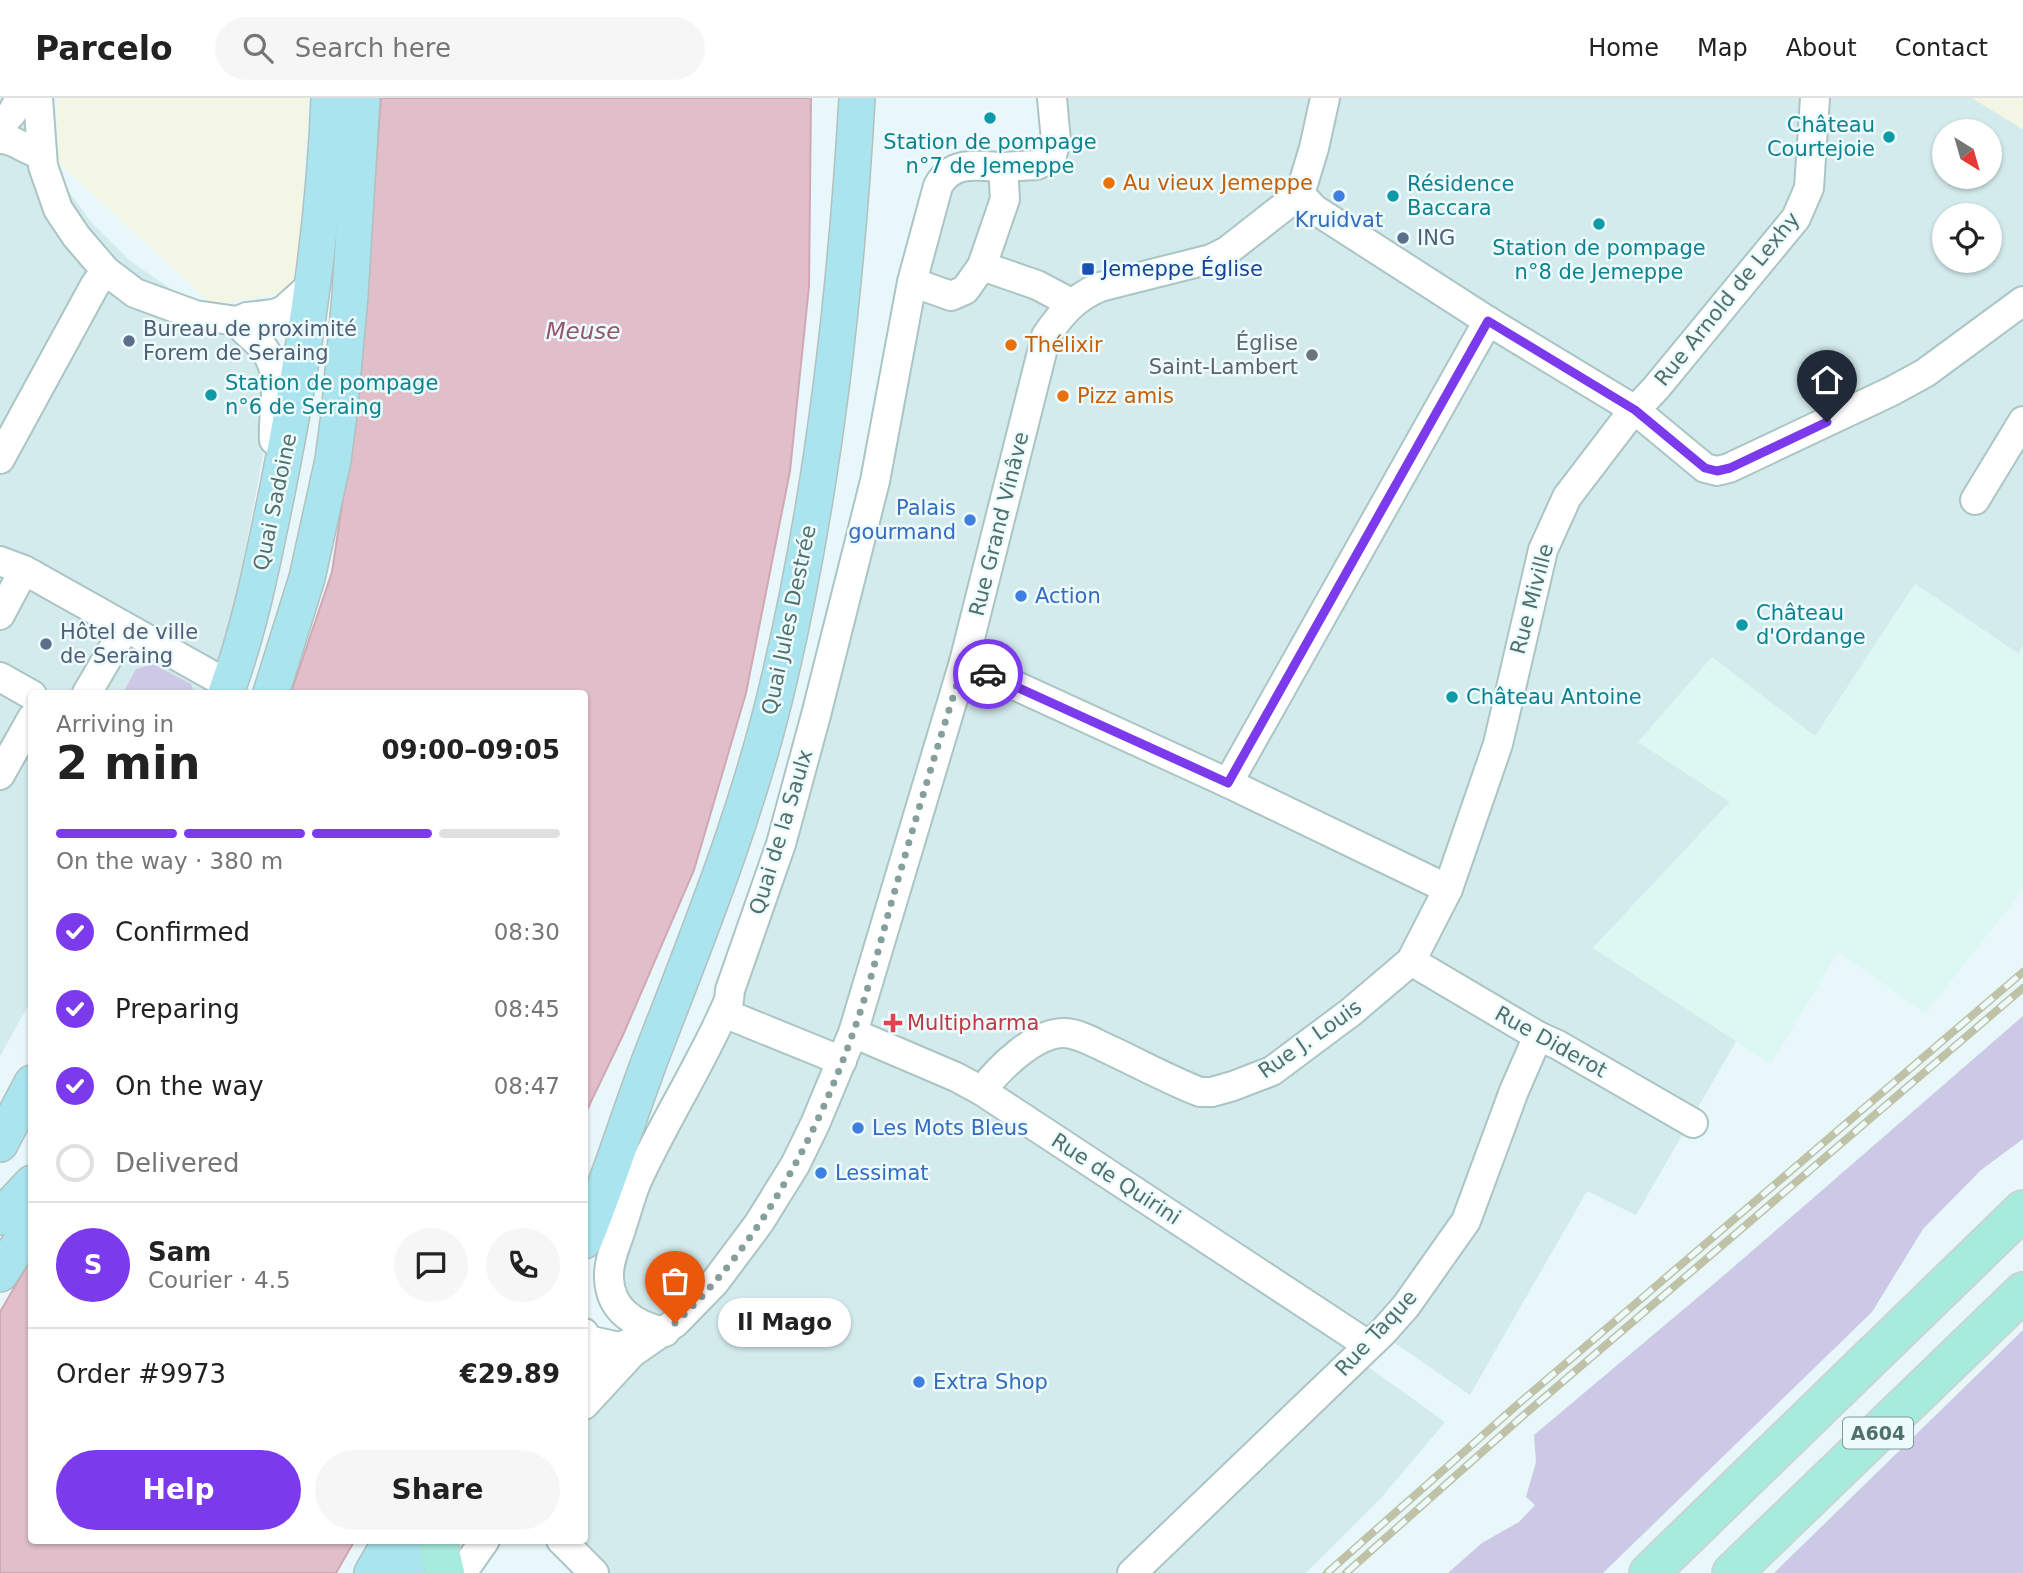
<!DOCTYPE html>
<html lang="en">
<head>
<meta charset="utf-8">
<style>
	:root { --surface:#fff; --page:#f6f6f6; --text:#222; --muted:#767676; --line:#e0e0e0; --accent:#7c3aed }
	body { margin:0; font-family:"DejaVu Sans",sans-serif; background:var(--page); color:var(--text); height:100vh; display:flex; flex-direction:column; font-size:26px; white-space:nowrap }
	* { box-sizing:border-box; margin:0 }
	p { font-size:23px; color:var(--muted) }
	.icon { flex:none; width:38px; height:38px; fill:none; stroke:currentColor; stroke-width:2; stroke-linecap:round; stroke-linejoin:round }
	.map { position:relative; flex:1; overflow:hidden }
	.drawer { position:absolute; left:28px; top:592px; width:560px; height:854px; display:flex; flex-direction:column; background:var(--surface); border-radius:7px; box-shadow:0 2px 5px #0004 }
	.drawer>* { flex:none }
	.needle { width:46px; rotate:143deg }
	.controls { position:absolute; left:1932px; top:21px; display:grid; gap:14px }
	.controls a { display:grid; place-items:center; width:70px; height:70px; border-radius:50%; background:var(--surface); box-shadow:0 2px 5px #0004; font-size:35px }
	.pin { position:absolute; display:grid; place-items:center; width:60px; height:60px; color:#fff; margin:-72px -30px; border-radius:50% 50% 50% 0; rotate:-45deg; box-shadow:0 0 7px #0007 }
	.pin .icon { rotate:45deg }
	.courier { position:absolute; display:grid; place-items:center; width:70px; height:70px; margin:-35px; border:5px solid #7c3aed; border-radius:50%; background:#fff; color:#222; box-shadow:0 2px 9px #0007 }
	.bubble { position:absolute; height:49px; border-radius:24px; background:var(--surface); box-shadow:0 2px 5px #0004; font-size:23px; font-weight:700; line-height:49px; text-align:center }
	.head em { font-style:normal; font-weight:700 }
	.head div { display:flex; flex-direction:column-reverse }
	.head { display:flex; align-items:center; justify-content:space-between; height:119px; padding:0 28px }
	h1 { font-size:46px; font-weight:700; line-height:52px }
	.bar { display:grid; grid-template-columns:repeat(4,1fr); gap:10px 7px; align-content:center; height:84px; padding:0 28px }
	.bar i { height:9px; border-radius:5px; background:var(--line) }
	.bar .active { background:var(--accent) }
	.bar p { grid-column:span 4 }
	.line { display:flex; align-items:center; gap:18px; padding:0 28px; border-top:2px solid var(--line) }
	.line div { flex:1 }
	.round { display:grid; place-items:center; flex:none; width:74px; height:74px; border-radius:37px; background:var(--page) }
	ol { padding:0 28px; list-style:none }
	li { display:flex; align-items:center; gap:21px; height:77px }
	li p { margin-inline-start:auto }
	li .icon { padding:7px; border-radius:50%; background:var(--accent); color:#fff; stroke-width:4 }
	li:last-child { color:var(--muted) }
	li i { width:38px; height:38px; border:4px solid var(--line); border-radius:50% }
	.action { display:flex; gap:14px; margin-top:auto; padding:14px 28px }
	.action a { flex:1; height:80px; border-radius:42px; background:var(--accent); color:#fff; font-size:28px; font-weight:700; line-height:80px; text-align:center }
	.action a+a { background:var(--page); color:var(--text) }
	header { display:flex; align-items:center; gap:42px; box-sizing:border-box; height:98px; padding:0 35px; background:var(--surface); border-bottom:2px solid var(--line) }
	header strong { font-size:33px }
	nav { display:flex; gap:38px; margin-inline-start:auto; font-size:24px }
	.search { width:490px; height:63px; background:var(--page); display:flex; align-items:center; gap:18px; box-sizing:border-box; padding:0 24px; border-radius:38px; color:var(--muted); font-size:26px }
	.map>svg:first-child { display:block }
	.residential { fill:#d4ebed; fill-rule:evenodd }
	.commercial { fill:#ddf8f3 }
	.education { fill:#f3f6e5 }
	.green { fill:#ccc8e5 }
	.water { fill:#e0bfca; stroke:#d1a7b4; stroke-width:2 }
	.lines { fill:none; stroke-linecap:round; stroke-linejoin:round }
	.minor-casing { stroke:#aac5c4; stroke-width:32 }
	.major-casing { stroke:#b2c0be; stroke-width:38 }
	.highway-casing { stroke:#cad4d3; stroke-width:42 }
	.minor { stroke:#fff; stroke-width:28 }
	.major { stroke:#a9e4ef; stroke-width:35 }
	.highway { stroke:#a7ebdd; stroke-width:38 }
	.rail-casing { stroke:#c0c2a8; stroke-width:8 }
	.rail { stroke:#eefbfd; stroke-width:5; stroke-dasharray:16; stroke-linecap:butt }
	.done { stroke:#859f9d; stroke-width:7; stroke-dasharray:0 12.6 }
	.route { stroke:#7c3aed; stroke-width:9 }
	.culture-dot { fill:#0f9aa8; stroke:#eefbfd; stroke-width:2.5 }
	.food-dot { fill:#e8710a; stroke:#eefbfd; stroke-width:2.5 }
	.shop-dot { fill:#3f7fe0; stroke:#eefbfd; stroke-width:2.5 }
	.service-dot { fill:#5c6f8a; stroke:#eefbfd; stroke-width:2.5 }
	.transit-dot { fill:#1a4fb4; stroke:#eefbfd; stroke-width:2.5 }
	.worship-dot { fill:#6b7280; stroke:#eefbfd; stroke-width:2.5 }
	.health-dot { fill:#e0444e; stroke:#eefbfd; stroke-width:2.5 }
	.labels { text-anchor:middle; stroke-width:5; stroke-linejoin:round; paint-order:stroke }
	.shield { fill:#eefbfd; stroke:#7f9a98; stroke-width:2 }
	.shield-label { font-size:19px; font-weight:bold; fill:#4f706c }
	.culture-label { font-size:21px; fill:#0d838f; stroke:#eefbfd; text-anchor:start }
	.food-label { font-size:21px; fill:#c56008; stroke:#eefbfd; text-anchor:start }
	.shop-label { font-size:21px; fill:#366cbe; stroke:#eefbfd; text-anchor:start }
	.service-label { font-size:21px; fill:#4e5e75; stroke:#eefbfd; text-anchor:start }
	.transit-label { font-size:21px; fill:#164399; stroke:#eefbfd; text-anchor:start }
	.street-label { font-size:21px; fill:#4f706c; stroke:#eefbfd }
	.worship-label { font-size:21px; fill:#5b616d; stroke:#eefbfd; text-anchor:end }
	.health-label { font-size:21px; fill:#be3a42; stroke:#eefbfd; text-anchor:start }
	.water-label { font-size:23px; font-style:italic; fill:#945769; stroke:#eefbfd }
</style>
</head>
<body>
<header>
<strong>Parcelo</strong>
<div class="search"><svg class="icon" aria-label="search" viewBox="0 0 24 24"><circle cx="10" cy="10" r="6"/><path d="M15 15l6 6"/></svg>Search here</div>
<nav><a>Home</a><a>Map</a><a>About</a><a>Contact</a></nav>
</header>
<div class="map">
<svg width="2023" height="1475" viewBox="0 0 2023 1475">
	<rect width="100%" height="100%" fill="#e8f7f9"/>
	<!-- residential -->
	<g class="residential">
		<path d="M 0,0 L 54,0 L 55,57 L 69,94 L 91,124 L 129,162 L 280,267 L 222,575 L 210,595 L 32,595 L 31,903 L 0,958 Z"/>
		<path d="M 1060,0 L 2023,0 L 2023,548 L 2019,556 L 1915,486 L 1815,639 L 1712,560 L 1639,644 L 1730,704 L 1593,850 L 1737,942 L 1636,1117 L 1587,1093 L 1470,1297 L 1389,1241 L 1360,1227 L 847,925 L 795,1048 L 737,1139 L 664,1220 L 626,1209 L 620,1158 L 640,1090 L 719,936 L 954,80 L 1041,76 ZM 1944,33 L 1990,33 L 1990,79 L 1944,79 ZM 1944,117 L 1990,117 L 1990,163 L 1944,163 Z"/>
		<path d="M 863,949 L 959,993 L 1338,1240 L 1367,1268 L 1445,1324 L 1381,1400 L 1306,1475 L 609,1475 L 577,1442 L 584,1442 L 585,1320 L 637,1262 L 673,1241 L 856,953 Z"/>
	</g>
	<!-- commercial -->
	<path class="commercial" d="M 1915,486 L 2018,556 L 2023,548 L 2023,791 L 1926,915 L 1838,854 L 1771,966 L 1593,850 L 1730,704 L 1638,644 L 1712,559 L 1815,638 Z"/>
	<!-- education -->
	<g class="education">
		<path d="M 57,0 L 308,0 L 297,193 L 213,207 L 59,65 Z"/>
		<path d="M 1972,0 L 2023,0 L 2023,31 L 2022,31 Z"/>
	</g>
	<!-- green -->
	<g class="green">
		<path d="M 153,566 L 191,586 L 194,595 L 123,595 L 136,571 Z"/>
		<path d="M 2023,918 L 2023,1041 L 1981,1072 L 1923,1131 L 1872,1214 L 1603,1475 L 1448,1475 L 1482,1445 L 1519,1424 L 1535,1407 L 1526,1399 L 1536,1364 L 1534,1337 L 1722,1179 Z"/>
		<path d="M 2023,1232 L 2023,1475 L 1774,1475 Z"/>
	</g>
	<!-- water -->
	<g class="water">
		<path d="M 381,0 L 811,0 L 809,188 L 790,373 L 746,595 L 694,772 L 623,937 L 585,1016 L 584,595 L 291,595 L 332,474 L 358,299 Z"/>
		<path d="M 31,1161 L 32,1442 L 355,1442 L 336,1475 L 0,1475 L 0,1214 Z"/>
	</g>
	<g class="lines">
		<!-- minor casing -->
		<g class="minor-casing">
			<g id="minor">
				<path d="M 38,0 L 43,68 L 58,111 L 76,138 L 106,173 L 135,195 L 195,217 L 237,223 L 247,219 L 274,216 L 284,212 L 313,186"/>
				<path d="M 0,28 L 12,15 L 20,0"/>
				<path d="M 0,41 C 18,41 25,54 40,55"/>
				<path d="M 1003,69 L 1037,67 L 1051,60 L 1056,43 L 1052,0"/>
				<path d="M 1300,96 L 1314,111 L 1488,223 L 1635,312 L 1705,370 L 1717,373 L 1729,370 L 1892,293 L 1925,275 L 2023,203"/>
				<path d="M 1300,96 L 1314,50 L 1325,0"/>
				<path d="M 982,168 L 1037,187 L 1071,205"/>
				<path d="M 237,223 C 244,235 256,240 264,251 C 285,279 272,310 274,342"/>
				<path d="M 0,361 L 95,187 L 106,173"/>
				<path d="M 1975,402 L 2023,323"/>
				<path d="M 0,463 L 24,472 L 229,587"/>
				<path d="M 0,517 L 24,472"/>
				<path d="M 964,564 L 1228,685 L 1448,791"/>
				<path d="M 0,579 L 32,597"/>
				<path d="M 87,595 L 125,530"/>
				<path d="M 0,677 L 32,620"/>
				<path d="M 1228,685 L 1488,223"/>
				<path d="M 1411,863 L 1538,938 L 1558,947 L 1693,1025"/>
				<path d="M 724,915 L 842,963"/>
				<path d="M 853,935 L 956,979 L 982,993 L 1368,1247"/>
				<path d="M 982,993 C 998,971 1035,934 1065,935 C 1081,936 1096,946 1110,952 C 1140,966 1169,982 1200,994 L 1212,994 L 1233,988 L 1272,973 L 1351,914 L 1411,863 L 1448,791 L 1498,646 L 1543,452 L 1567,399 L 1625,323 L 1656,290 L 1796,120 L 1809,90 L 1815,0"/>
				<path d="M 665,1234 C 636,1228 610,1213 609,1180 C 608,1162 617,1145 622,1128 C 627,1113 631,1097 637,1083 C 665,1021 703,964 729,902 L 730,892 L 781,746 L 816,617 L 875,383 L 912,184 L 938,88 C 952,62 977,68 1003,69 L 1005,101 L 982,168 L 965,192 L 951,198 L 912,184"/>
				<path d="M 584,1235 L 588,1242 L 619,1249"/>
				<path d="M 584,1278 C 596,1263 611,1252 629,1245"/>
				<path d="M 584,1307 L 632,1255 L 675,1225 L 715,1184 L 759,1125 L 795,1067 L 815,1026 L 853,935 L 964,564 L 1046,238 C 1061,216 1074,200 1100,189 L 1211,161 L 1227,153 L 1300,96"/>
				<path d="M 561,1442 L 594,1475"/>
				<path d="M 462,1475 L 485,1442"/>
				<path d="M 1132,1475 L 1383,1234 L 1406,1208 L 1466,1123 L 1514,993 L 1538,938"/>
			</g>
		</g>
		<!-- major casing -->
		<g class="major-casing">
			<g id="major">
				<path d="M 226,595 C 250,530 263,462 277,394 C 303,264 324,133 329,0"/>
				<path d="M 271,595 L 307,480 L 333,362 L 339,317 L 350,198 L 362,0"/>
				<path d="M 0,1046 L 32,985"/>
				<path d="M 0,1119 L 32,1085"/>
				<path d="M 584,1143 C 609,1082 628,1020 651,959 C 699,835 749,712 779,582 C 824,392 846,195 857,0"/>
				<path d="M 0,1176 L 32,1126"/>
				<path d="M 372,1475 L 391,1442"/>
				<path d="M 403,1475 L 422,1442"/>
			</g>
		</g>
		<!-- highway casing -->
		<g class="highway-casing">
			<g id="highway">
				<path d="M 439,1450 L 445,1475"/>
				<path d="M 1649,1475 L 2023,1112"/>
				<path d="M 1732,1475 L 2023,1194"/>
			</g>
		</g>
		<!-- minor -->
		<use href="#minor" class="minor"/>
		<!-- major -->
		<use href="#major" class="major"/>
		<!-- highway -->
		<use href="#highway" class="highway"/>
		<!-- rail casing -->
		<g class="rail-casing">
			<g id="rail">
				<path d="M 1327,1475 L 1517,1307 L 2023,874"/>
				<path d="M 1346,1475 L 1525,1316 L 2023,890"/>
			</g>
		</g>
		<!-- rail -->
		<use href="#rail" class="rail"/>
	</g>
	<g class="lines">
		<!-- done -->
		<path class="done" d="M 675,1225 C 758,1149 816,1040 853,935 C 870,888 881,840 895,792 C 917,716 940,640 964,564 L 988,576"/>
		<!-- route -->
		<path class="route" d="M 988,576 L 1228,685 L 1488,223 L 1635,312 L 1705,370 L 1717,373 L 1730,370 L 1827,324"/>
	</g>
	<!-- markers -->
	<g class="culture-dot">
		<circle cx="990" cy="20" r="7"/>
		<circle cx="1889" cy="39" r="7"/>
		<circle cx="1393" cy="98" r="7"/>
		<circle cx="1599" cy="126" r="7"/>
		<circle cx="211" cy="297" r="7"/>
		<circle cx="1742" cy="527" r="7"/>
		<circle cx="1452" cy="599" r="7"/>
	</g>
	<g class="food-dot">
		<circle cx="1109" cy="85" r="7"/>
		<circle cx="1011" cy="247" r="7"/>
		<circle cx="1063" cy="298" r="7"/>
	</g>
	<g class="shop-dot">
		<circle cx="1339" cy="98" r="7"/>
		<circle cx="970" cy="422" r="7"/>
		<circle cx="1021" cy="498" r="7"/>
		<circle cx="858" cy="1030" r="7"/>
		<circle cx="821" cy="1075" r="7"/>
		<circle cx="919" cy="1284" r="7"/>
	</g>
	<g class="service-dot">
		<circle cx="1403" cy="140" r="7"/>
		<circle cx="129" cy="243" r="7"/>
		<circle cx="46" cy="546" r="7"/>
	</g>
	<rect class="transit-dot" x="1081" y="164" width="14" height="14" rx="3.5"/>
	<circle class="worship-dot" cx="1312" cy="257" r="7"/>
	<path class="health-dot" d="M889.5 914.5h7v7h7v7h-7v7h-7v-7h-7v-7h7z"/>
	<g class="labels">
		<!-- shield labels -->
		<rect class="shield" x="1843" y="1319.5" width="70" height="31" rx="5"/>
		<g class="shield-label">
			<text x="1878" y="1342">A604</text>
		</g>
		<!-- culture labels -->
		<g class="culture-label">
			<text x="1875" y="34" text-anchor="end">Château<tspan x="1875" dy="24">Courtejoie</tspan></text>
			<text x="990" y="51" text-anchor="middle">Station de pompage<tspan x="990" dy="24">n°7 de Jemeppe</tspan></text>
			<text x="1407" y="93">Résidence<tspan x="1407" dy="24">Baccara</tspan></text>
			<text x="1599" y="157" text-anchor="middle">Station de pompage<tspan x="1599" dy="24">n°8 de Jemeppe</tspan></text>
			<text x="225" y="292">Station de pompage<tspan x="225" dy="24">n°6 de Seraing</tspan></text>
			<text x="1756" y="522">Château<tspan x="1756" dy="24">d'Ordange</tspan></text>
			<text x="1466" y="606">Château Antoine</text>
		</g>
		<!-- food labels -->
		<g class="food-label">
			<text x="1123" y="92">Au vieux Jemeppe</text>
			<text x="1025" y="254">Thélixir</text>
			<text x="1077" y="305">Pizz amis</text>
		</g>
		<!-- shop labels -->
		<g class="shop-label">
			<text x="1339" y="129" text-anchor="middle">Kruidvat</text>
			<text x="956" y="417" text-anchor="end">Palais<tspan x="956" dy="24">gourmand</tspan></text>
			<text x="1035" y="505">Action</text>
			<text x="872" y="1037">Les Mots Bleus</text>
			<text x="835" y="1082">Lessimat</text>
			<text x="933" y="1291">Extra Shop</text>
		</g>
		<!-- service labels -->
		<g class="service-label">
			<text x="1417" y="147">ING</text>
			<text x="143" y="238">Bureau de proximité<tspan x="143" dy="24">Forem de Seraing</tspan></text>
			<text x="60" y="541">Hôtel de ville<tspan x="60" dy="24">de Seraing</tspan></text>
		</g>
		<!-- transit labels -->
		<g class="transit-label">
			<text x="1102" y="178">Jemeppe Église</text>
		</g>
		<!-- street labels -->
		<g class="street-label">
			<text transform="translate(1727 201) rotate(-51)" y="7">Rue Arnold de Lexhy</text>
			<text transform="translate(275 404) rotate(-78)" y="7">Quai Sadoine</text>
			<text transform="translate(999 426) rotate(-76)" y="7">Rue Grand Vinâve</text>
			<text transform="translate(1532 501) rotate(-75)" y="7">Rue Miville</text>
			<text transform="translate(789 522) rotate(-78)" y="7">Quai Jules Destrée</text>
			<text transform="translate(781 734) rotate(-73)" y="7">Quai de la Saulx</text>
			<text transform="translate(1310 941) rotate(-35)" y="7">Rue J. Louis</text>
			<text transform="translate(1551 944) rotate(29)" y="7">Rue Diderot</text>
			<text transform="translate(1116 1081) rotate(33)" y="7">Rue de Quirini</text>
			<text transform="translate(1376 1235) rotate(-47)" y="7">Rue Taque</text>
		</g>
		<!-- worship labels -->
		<g class="worship-label">
			<text x="1298" y="252">Église<tspan x="1298" dy="24">Saint-Lambert</tspan></text>
		</g>
		<!-- health labels -->
		<g class="health-label">
			<text x="907" y="932">Multipharma</text>
		</g>
		<!-- water labels -->
		<g class="water-label">
			<text x="583" y="241">Meuse</text>
		</g>
	</g>
</svg>
<div class="controls">
<a><svg class="needle" viewBox="-14 -14 28 28"><path d="M0-13l5 13h-10z" fill="#e53935"/><path d="M0 13l5-13h-10z" fill="#767676"/></svg></a>
<a><svg class="icon" aria-label="locate" viewBox="0 0 24 24"><circle cx="12" cy="12" r="6"/><path d="M12 2v4M12 18v4M2 12h4M18 12h4"/></svg></a>
</div>
<div class="pin" style="left:675px;top:1225px;background:#ea580c"><svg class="icon" aria-label="bag" viewBox="0 0 24 24"><path d="M5 8h14l-1 12H6zM9 8a3 3 0 0 1 6 0"/></svg></div>
<div class="pin" style="left:1827px;top:324px;background:#1f2937"><svg class="icon" aria-label="home" viewBox="0 0 24 24"><path d="M3 11l9-7 9 7M6 9v11h12V9"/></svg></div>
<div class="courier" style="left:988px;top:576px"><svg class="icon" aria-label="car" viewBox="0 0 24 24"><path d="M5 17H2v-5l4-1 3-4h7l3 4 3 1v5h-3M9 17h6M6 11h13"/><circle cx="7" cy="17" r="2"/><circle cx="17" cy="17" r="2"/></svg></div>
<div class="bubble" style="left:718px;top:1200px;width:133px">Il Mago</div>
<section class="drawer">
<div class="head"><div><h1>2 min</h1><p>Arriving in</p></div><em>09:00–09:05</em></div>
<div class="bar"><i class="active"></i><i class="active"></i><i class="active"></i><i></i><p>On the way · 380 m</p></div>
<ol>
<li><svg class="icon" aria-label="check" viewBox="0 0 24 24"><path d="M5 12l5 5 9-10"/></svg>Confirmed<p>08:30</p></li>
<li><svg class="icon" aria-label="check" viewBox="0 0 24 24"><path d="M5 12l5 5 9-10"/></svg>Preparing<p>08:45</p></li>
<li><svg class="icon" aria-label="check" viewBox="0 0 24 24"><path d="M5 12l5 5 9-10"/></svg>On the way<p>08:47</p></li>
<li><i></i>Delivered</li>
</ol>
<div class="line" style="height:126px"><b class="round" style="background:var(--accent);color:#fff">S</b><div><b>Sam</b><p>Courier · 4.5</p></div><a class="round"><svg class="icon" aria-label="chat" viewBox="0 0 24 24"><path d="M4 5h16v11H9l-5 4z"/></svg></a><a class="round"><svg class="icon" aria-label="phone" viewBox="0 0 24 24"><path d="M5 4h4l2 5-3 2q2 4 5 5l2-3 5 2v4C11 20 4 13 5 4z"/></svg></a></div>
<div class="line" style="height:91px"><div>Order #9973</div><b>€29.89</b></div>
<div class="action"><a>Help</a><a>Share</a></div>
</section>
</div>
</body>
</html>
